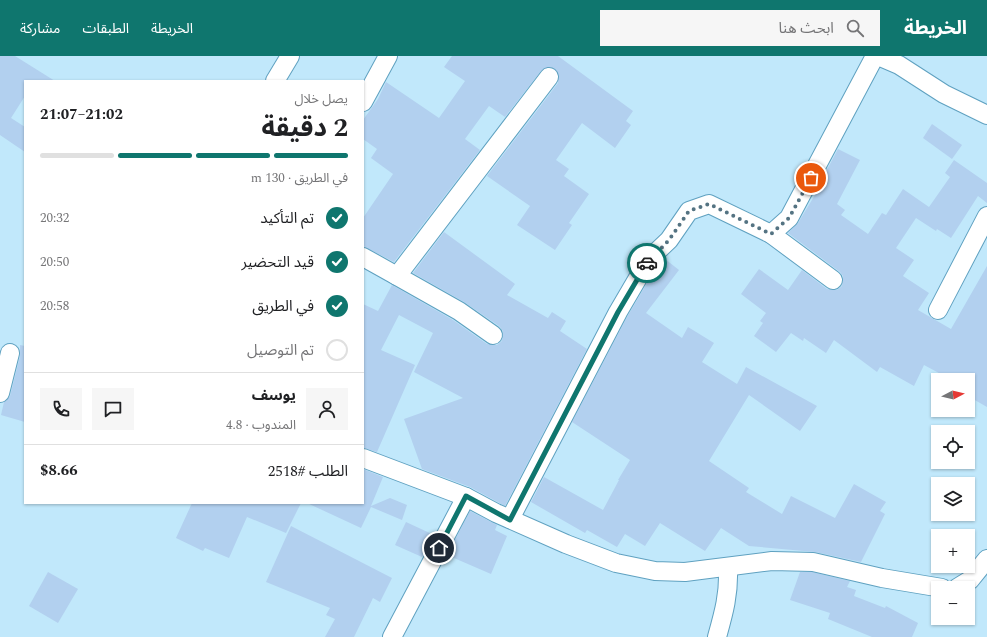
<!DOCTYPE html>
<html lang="ar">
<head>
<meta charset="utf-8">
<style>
	:root { --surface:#fff; --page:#f6f6f6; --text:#202124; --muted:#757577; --line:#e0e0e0; --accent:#0f766e }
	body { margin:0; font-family:Spectral,"Noto Sans Arabic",serif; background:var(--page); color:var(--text); direction:rtl; height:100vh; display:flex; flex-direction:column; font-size:15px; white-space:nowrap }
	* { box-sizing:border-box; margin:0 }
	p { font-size:13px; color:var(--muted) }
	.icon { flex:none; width:22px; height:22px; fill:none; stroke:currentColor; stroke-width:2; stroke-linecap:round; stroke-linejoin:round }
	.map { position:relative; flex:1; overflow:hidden; direction:ltr }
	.details { position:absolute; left:24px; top:24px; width:340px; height:424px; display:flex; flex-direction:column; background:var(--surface); border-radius:0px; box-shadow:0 1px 3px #0004; direction:rtl }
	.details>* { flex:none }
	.needle { width:26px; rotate:83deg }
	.tools { position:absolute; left:931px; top:317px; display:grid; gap:8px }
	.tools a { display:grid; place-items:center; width:44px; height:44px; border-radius:0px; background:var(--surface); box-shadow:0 1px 3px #0004; font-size:20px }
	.pin { position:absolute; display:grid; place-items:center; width:34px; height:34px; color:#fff; margin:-17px; border:2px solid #fff; border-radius:50%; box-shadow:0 1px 4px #0007 }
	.courier { position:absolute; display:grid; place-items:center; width:40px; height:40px; margin:-20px; border:3px solid #0f766e; border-radius:50%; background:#fff; color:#222; box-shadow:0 1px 5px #0007 }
	.head em { font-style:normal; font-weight:700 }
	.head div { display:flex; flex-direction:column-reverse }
	.head { display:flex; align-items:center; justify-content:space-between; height:68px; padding:0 16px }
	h1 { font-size:26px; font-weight:700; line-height:30px }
	.bar { display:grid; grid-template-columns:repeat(4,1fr); gap:6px 4px; align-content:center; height:48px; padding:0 16px }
	.bar i { height:5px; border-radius:3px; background:var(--line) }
	.bar .selected { background:var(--accent) }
	.bar p { grid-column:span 4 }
	.line { display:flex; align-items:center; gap:10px; padding:0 16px; border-top:1px solid var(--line) }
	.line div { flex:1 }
	.round { display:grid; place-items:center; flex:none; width:42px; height:42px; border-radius:0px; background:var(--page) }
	ol { padding:0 16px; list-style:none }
	li { display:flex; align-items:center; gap:12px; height:44px }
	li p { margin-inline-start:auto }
	li .icon { padding:4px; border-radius:50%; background:var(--accent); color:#fff; stroke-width:4 }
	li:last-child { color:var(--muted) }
	li i { width:22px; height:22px; border:2px solid var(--line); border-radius:50% }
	header { display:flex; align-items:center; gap:24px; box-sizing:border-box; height:56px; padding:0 20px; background:var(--accent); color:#fff }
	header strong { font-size:19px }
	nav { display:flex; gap:22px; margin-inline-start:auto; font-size:14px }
	.search { width:280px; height:36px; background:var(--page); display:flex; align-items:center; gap:10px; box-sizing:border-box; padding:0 14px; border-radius:0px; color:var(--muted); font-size:15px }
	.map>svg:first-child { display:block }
	.building { fill:#b2d0ef }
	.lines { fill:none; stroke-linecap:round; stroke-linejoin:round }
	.minor-casing { stroke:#5fa1c0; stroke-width:20 }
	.minor { stroke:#fff; stroke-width:18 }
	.done { stroke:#547382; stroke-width:4; stroke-dasharray:0 7.2 }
	.route { stroke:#0f766e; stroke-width:5 }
</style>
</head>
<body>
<header>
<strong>الخريطة</strong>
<div class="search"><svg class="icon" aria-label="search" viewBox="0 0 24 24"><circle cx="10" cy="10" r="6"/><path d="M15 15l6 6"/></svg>ابحث هنا</div>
<nav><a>الخريطة</a><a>الطبقات</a><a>مشاركة</a></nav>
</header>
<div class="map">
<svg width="987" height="581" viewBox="0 0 987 581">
	<rect width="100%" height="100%" fill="#c1e8fb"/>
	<!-- building -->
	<g class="building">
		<path d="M 0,0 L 15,0 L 55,25 L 25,25 L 25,40 L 11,62 L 25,71 L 25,96 L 0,79 Z"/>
		<path d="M 452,0 L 558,0 L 633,55 L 626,65 L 631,69 L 615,92 L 582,67 L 556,104 L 569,113 L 564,120 L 589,138 L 569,167 L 572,169 L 555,194 L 517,169 L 530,150 L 487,120 L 558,27 L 558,17 L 550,11 L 541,15 L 505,61 L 489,50 L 465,83 L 480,94 L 394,206 L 363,190 L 363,162 L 393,118 L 371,102 L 377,93 L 363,83 L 363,64 L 378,43 L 386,26 L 439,62 L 465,25 L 444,11 Z"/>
		<path d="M 932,68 L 962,89 L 952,103 L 923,82 Z"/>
		<path d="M 838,93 L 860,104 L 837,148 L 845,154 L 841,159 L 868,178 L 882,157 L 886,159 L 903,133 L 929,151 L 950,121 L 945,117 L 954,104 L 987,127 L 987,147 L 978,140 L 951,182 L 937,173 L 936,175 L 916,162 L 896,192 L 914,204 L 903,220 L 929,237 L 918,254 L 951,273 L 987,210 L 987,351 L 973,343 L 968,351 L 968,324 L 952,324 L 924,309 L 914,330 L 880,311 L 877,316 L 834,284 L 826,297 L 804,282 L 803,285 L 791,277 L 776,296 L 754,280 L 763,267 L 760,265 L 766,257 L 741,238 L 759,213 L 788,234 L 802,214 L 827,233 L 837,234 L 842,230 L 843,220 L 840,216 L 788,177 L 798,167 L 824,124 L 822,123 Z"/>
		<path d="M 444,176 L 515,228 L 507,239 L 548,262 L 552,256 L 566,265 L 560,275 L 587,293 L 505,450 L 470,431 L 422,413 L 404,363 L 463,342 L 414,316 L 433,277 L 399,259 L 381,294 L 415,309 L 377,396 L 363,392 L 363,248 L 378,255 L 392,229 L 453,264 L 487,288 L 497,289 L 502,285 L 503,275 L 499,270 L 464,246 L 413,217 Z"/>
		<path d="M 665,203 L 679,214 L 646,257 L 682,282 L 688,271 L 714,287 L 702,306 L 737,328 L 746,311 L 817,350 L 800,375 L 749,339 L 709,405 L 749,432 L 746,436 L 782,458 L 791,440 L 835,462 L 854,428 L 886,446 L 880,455 L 885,458 L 861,506 L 815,496 L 749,490 L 721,472 L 705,495 L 660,467 L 645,490 L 625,478 L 617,491 L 587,474 L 585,477 L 531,446 L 544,421 L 603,454 L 619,424 L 618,424 L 630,404 L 572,366 L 627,261 L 657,210 Z"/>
		<path d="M 20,289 L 25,290 L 25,366 L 1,359 L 4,346 L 10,340 L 20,300 Z"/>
		<path d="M 363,413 L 383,421 L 371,450 L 390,442 L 407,449 L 402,464 L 371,451 L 361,472 L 307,447 L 363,447 Z"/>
		<path d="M 192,447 L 301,447 L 286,477 L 247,461 L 229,502 L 205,492 L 203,495 L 176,482 Z"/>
		<path d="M 470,455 L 497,469 L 495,474 L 507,480 L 491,518 L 447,499 Z"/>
		<path d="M 406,466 L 434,479 L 422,501 L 395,489 Z"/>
		<path d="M 291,470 L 392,522 L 380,546 L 373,542 L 354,581 L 325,581 L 335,563 L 326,559 L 330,552 L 266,526 Z"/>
		<path d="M 48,516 L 78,533 L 58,567 L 29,550 Z"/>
		<path d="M 800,516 L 812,516 L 850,525 L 847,531 L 856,534 L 854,540 L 885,552 L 886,550 L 918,567 L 912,581 L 872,581 L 828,563 L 830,557 L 790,544 Z"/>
	</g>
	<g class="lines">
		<!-- minor casing -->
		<g class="minor-casing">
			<g id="minor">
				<path d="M 878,0 L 899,9 L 944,38 L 987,59"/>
				<path d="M 275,25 L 290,0"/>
				<path d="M 363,46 L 388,0"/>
				<path d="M 771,178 L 789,162 L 875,0"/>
				<path d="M 363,201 L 397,220 L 549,21"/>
				<path d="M 397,220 L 459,255 L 493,279"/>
				<path d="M 938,254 L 987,160"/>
				<path d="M 0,337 L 10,297"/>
				<path d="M 363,402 L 466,441 L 496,457 L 566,488 L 616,507 L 655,515 L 685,516 L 772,505 L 813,506 L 882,522 L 942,532"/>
				<path d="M 510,463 L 618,256 L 649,203 L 669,184 L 689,155 L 709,148 L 771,178 L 833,224"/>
				<path d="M 957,532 L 970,524 L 987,503"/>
				<path d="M 392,581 L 466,441"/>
				<path d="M 717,581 C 724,556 729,538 728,512"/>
			</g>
		</g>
		<!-- minor -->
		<use href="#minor" class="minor"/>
	</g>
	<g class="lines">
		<!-- done -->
		<path class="done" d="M 647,207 L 669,184 L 689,155 L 709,148 L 771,178 L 789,162 L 811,122"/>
		<!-- route -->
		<path class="route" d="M 439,492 L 466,440 L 510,464 L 618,256 L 647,207"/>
	</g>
</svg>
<div class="tools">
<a><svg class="needle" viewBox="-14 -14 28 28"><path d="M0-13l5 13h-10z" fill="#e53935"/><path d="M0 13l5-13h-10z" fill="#757577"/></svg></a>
<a><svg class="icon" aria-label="locate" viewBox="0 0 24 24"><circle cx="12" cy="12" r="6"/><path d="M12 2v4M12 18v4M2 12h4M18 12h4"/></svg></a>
<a><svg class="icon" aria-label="layers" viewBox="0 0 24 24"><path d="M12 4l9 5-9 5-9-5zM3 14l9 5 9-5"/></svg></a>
<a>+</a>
<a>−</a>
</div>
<div class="pin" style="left:811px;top:122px;background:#ea580c"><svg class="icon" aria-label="bag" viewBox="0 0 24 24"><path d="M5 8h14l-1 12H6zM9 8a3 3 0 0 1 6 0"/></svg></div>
<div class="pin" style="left:439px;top:492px;background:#1f2937"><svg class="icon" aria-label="home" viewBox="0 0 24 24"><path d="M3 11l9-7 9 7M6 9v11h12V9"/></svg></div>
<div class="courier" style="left:647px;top:207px"><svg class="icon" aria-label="car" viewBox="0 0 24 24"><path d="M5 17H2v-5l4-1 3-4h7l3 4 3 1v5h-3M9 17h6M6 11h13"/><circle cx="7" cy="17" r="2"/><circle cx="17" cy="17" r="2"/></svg></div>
<section class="details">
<div class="head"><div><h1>2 دقيقة</h1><p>يصل خلال</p></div><em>21:02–21:07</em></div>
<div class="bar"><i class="selected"></i><i class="selected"></i><i class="selected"></i><i></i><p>في الطريق · 130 m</p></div>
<ol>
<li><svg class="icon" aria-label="check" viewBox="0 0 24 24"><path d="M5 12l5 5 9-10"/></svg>تم التأكيد<p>20:32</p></li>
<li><svg class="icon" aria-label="check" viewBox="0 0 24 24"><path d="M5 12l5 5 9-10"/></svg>قيد التحضير<p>20:50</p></li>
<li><svg class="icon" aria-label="check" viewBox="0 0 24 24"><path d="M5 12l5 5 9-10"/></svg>في الطريق<p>20:58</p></li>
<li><i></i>تم التوصيل</li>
</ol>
<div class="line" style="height:72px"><a class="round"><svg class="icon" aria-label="person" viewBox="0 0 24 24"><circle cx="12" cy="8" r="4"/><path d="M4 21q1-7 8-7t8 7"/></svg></a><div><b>يوسف</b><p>المندوب · 4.8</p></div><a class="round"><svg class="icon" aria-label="chat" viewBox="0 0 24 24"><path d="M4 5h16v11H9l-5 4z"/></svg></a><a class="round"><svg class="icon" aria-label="phone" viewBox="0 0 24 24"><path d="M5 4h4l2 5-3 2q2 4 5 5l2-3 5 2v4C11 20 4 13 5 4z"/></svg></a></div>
<div class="line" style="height:52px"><div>الطلب #2518</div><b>$8.66</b></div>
</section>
</div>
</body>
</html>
